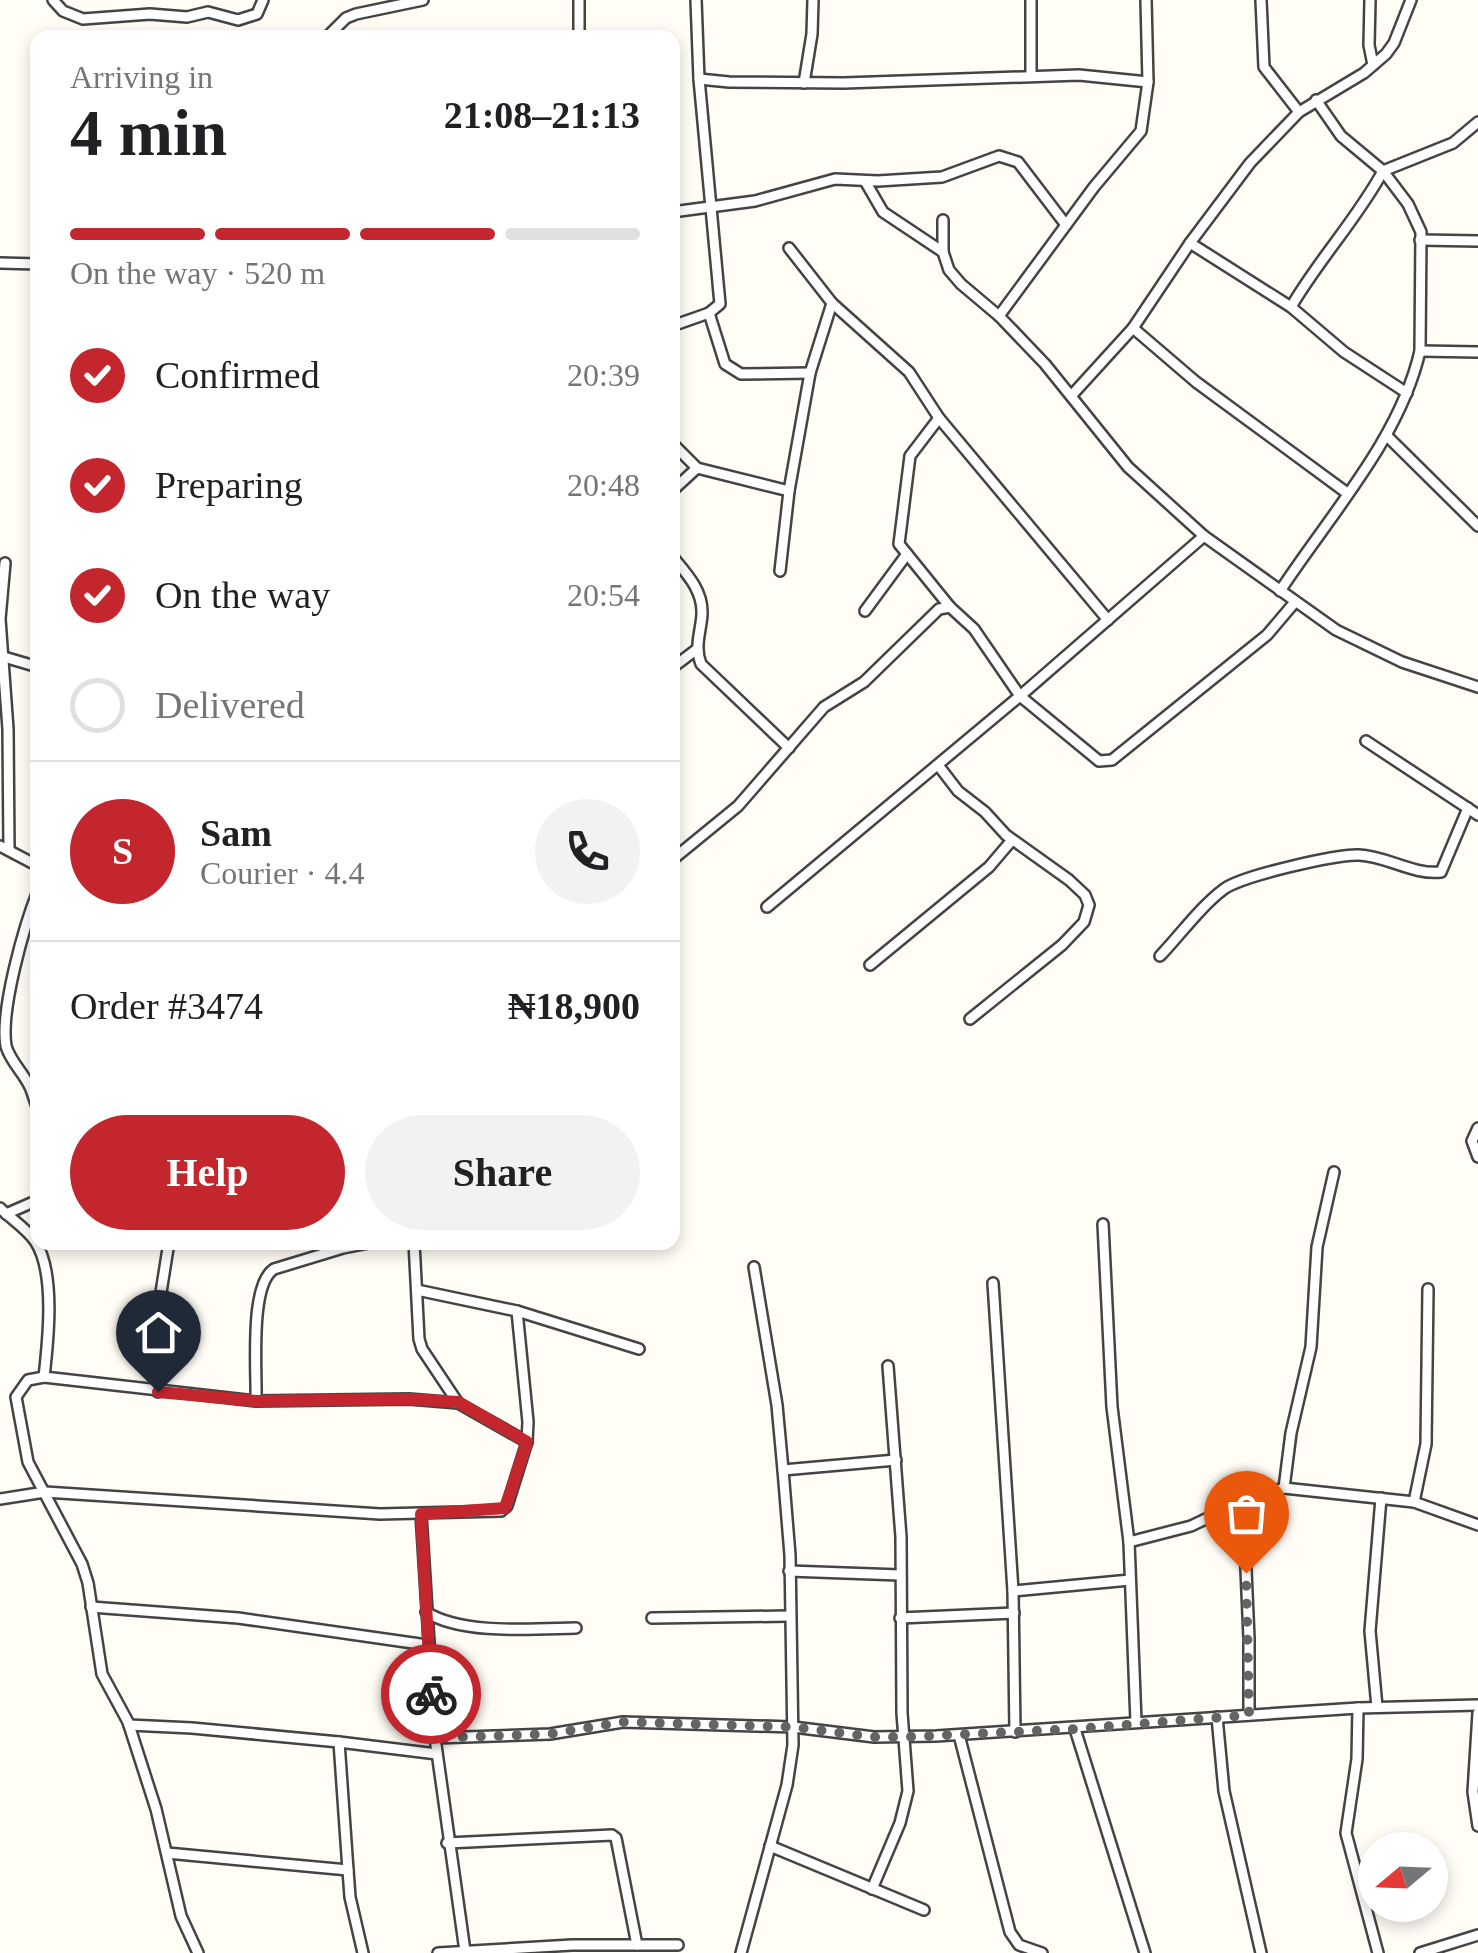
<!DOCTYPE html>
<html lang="en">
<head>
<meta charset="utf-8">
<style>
	:root { --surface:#fff; --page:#f2f2f2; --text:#202124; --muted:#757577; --line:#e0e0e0; --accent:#c4262e }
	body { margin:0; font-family:"Times New Roman",serif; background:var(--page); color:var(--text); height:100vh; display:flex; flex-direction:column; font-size:38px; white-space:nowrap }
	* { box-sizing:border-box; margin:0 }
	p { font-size:32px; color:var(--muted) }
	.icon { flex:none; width:55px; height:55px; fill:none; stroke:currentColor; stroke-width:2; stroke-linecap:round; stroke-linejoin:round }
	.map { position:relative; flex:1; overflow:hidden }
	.panel { position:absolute; left:30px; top:30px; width:650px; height:1220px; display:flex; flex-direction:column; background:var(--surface); border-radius:20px; box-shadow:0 5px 15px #0003 }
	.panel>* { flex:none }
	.needle { width:65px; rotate:251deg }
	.fabs { position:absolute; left:1358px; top:1832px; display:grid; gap:20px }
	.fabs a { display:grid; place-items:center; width:90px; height:90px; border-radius:50%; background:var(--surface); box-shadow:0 5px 15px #0003; font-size:50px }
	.pin { position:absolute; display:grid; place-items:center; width:85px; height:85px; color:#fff; margin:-102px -42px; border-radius:50% 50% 50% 0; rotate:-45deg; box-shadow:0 0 10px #0007 }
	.pin .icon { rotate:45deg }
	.courier { position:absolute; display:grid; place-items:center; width:100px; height:100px; margin:-50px; border:8px solid #c4262e; border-radius:50%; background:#fff; color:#222; box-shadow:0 2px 12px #0007 }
	.head em { font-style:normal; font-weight:700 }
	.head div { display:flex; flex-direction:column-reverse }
	.head { display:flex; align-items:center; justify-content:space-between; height:170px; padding:0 40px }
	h1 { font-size:65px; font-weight:700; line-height:75px }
	.bar { display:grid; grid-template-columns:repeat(4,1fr); gap:15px 10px; align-content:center; height:120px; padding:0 40px }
	.bar i { height:12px; border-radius:8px; background:var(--line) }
	.bar .current { background:var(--accent) }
	.bar p { grid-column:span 4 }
	.line { display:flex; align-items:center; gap:25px; padding:0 40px; border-top:2px solid var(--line) }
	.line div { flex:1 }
	.round { display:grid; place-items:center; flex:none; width:105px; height:105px; border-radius:52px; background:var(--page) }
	ol { padding:0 40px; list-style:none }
	li { display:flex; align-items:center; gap:30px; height:110px }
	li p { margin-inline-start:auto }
	li .icon { padding:10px; border-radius:50%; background:var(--accent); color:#fff; stroke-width:4 }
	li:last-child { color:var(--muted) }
	li i { width:55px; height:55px; border:5px solid var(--line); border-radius:50% }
	.action { display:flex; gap:20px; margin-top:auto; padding:20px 40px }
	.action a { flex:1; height:115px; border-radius:60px; background:var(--accent); color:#fff; font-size:40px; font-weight:700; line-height:115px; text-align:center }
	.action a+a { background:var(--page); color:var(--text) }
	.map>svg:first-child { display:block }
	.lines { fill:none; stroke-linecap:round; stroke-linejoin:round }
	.minor-casing { stroke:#444; stroke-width:14 }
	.minor { stroke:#fff; stroke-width:9 }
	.done { stroke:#646461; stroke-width:10; stroke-dasharray:0 18 }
	.route { stroke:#c4262e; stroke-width:12 }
</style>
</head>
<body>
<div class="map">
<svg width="1478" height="1953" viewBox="0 0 1478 1953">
	<rect width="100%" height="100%" fill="#fffdf5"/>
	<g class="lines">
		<!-- minor casing -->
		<g class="minor-casing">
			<g id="minor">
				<path d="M 53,0 L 63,11 L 83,19 L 150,14 L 187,17 L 208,12 L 238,20 L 257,14 L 263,0"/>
				<path d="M 579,0 L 579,38"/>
				<path d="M 1261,0 L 1264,67 L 1299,112"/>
				<path d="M 1370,0 L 1369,45 L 1373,65"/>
				<path d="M 329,35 L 346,18 L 356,14 L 423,0"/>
				<path d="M 1031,76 L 1031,0"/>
				<path d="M 699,79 L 729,82 L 844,83 L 1079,75 L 1148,82"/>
				<path d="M 804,83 L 812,34 L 813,0"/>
				<path d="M 865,181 L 883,212 L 943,252"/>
				<path d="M 672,212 L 755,201 L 835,179 L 878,181 L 942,177 L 999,156 L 1018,162 L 1066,225"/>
				<path d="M 943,220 L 943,252 L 949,270 L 961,284 L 999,316 L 1045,364 L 1128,467 L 1204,536 L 1336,630 L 1402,662 L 1478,687"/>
				<path d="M 1420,240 L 1478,241"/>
				<path d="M 1190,243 L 1291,307 L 1344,352 L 1407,393"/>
				<path d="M 789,248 L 832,303 L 909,372 L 939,418 L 1108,620"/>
				<path d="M 0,263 L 38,264"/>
				<path d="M 1291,307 C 1319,259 1357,219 1383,171 L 1341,136 L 1316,100"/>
				<path d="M 709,313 L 725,364 L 741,374 L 810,373"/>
				<path d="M 999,316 L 1094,187 L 1141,131 L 1148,82 L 1146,0"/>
				<path d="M 672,326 L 709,313 L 720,304 L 699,79 L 696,0"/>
				<path d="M 1133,328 L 1196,382 L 1347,493"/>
				<path d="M 1420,351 L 1478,352"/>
				<path d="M 1072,395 L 1133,328 L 1190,243 L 1250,163 L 1299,112 L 1364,73 L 1386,54 L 1394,43 L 1411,0"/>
				<path d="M 939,418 L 910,456 L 899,544 L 950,607 L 974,629 L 1020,696 L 1099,761 L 1112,760 L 1267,635 L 1295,602"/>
				<path d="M 1387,436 L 1478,526"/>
				<path d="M 672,443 L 697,468 L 789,491 L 810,373 L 832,303"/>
				<path d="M 672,491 L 697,468"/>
				<path d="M 672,556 C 686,573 703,590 702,614 C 701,632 694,646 701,664 L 789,748"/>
				<path d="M 5,563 L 0,619 L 8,729 L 9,850"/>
				<path d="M 780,571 L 789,491"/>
				<path d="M 1280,591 C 1329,516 1400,439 1420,351 L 1421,232 L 1408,204 L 1383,171 L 1453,143 L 1478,122"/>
				<path d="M 865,611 L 907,554"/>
				<path d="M 4,657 L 38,667"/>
				<path d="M 672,668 L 697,649"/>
				<path d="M 672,730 L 672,731"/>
				<path d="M 1366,741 L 1478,815"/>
				<path d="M 938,765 L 958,791 L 985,812 L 1006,835 L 1069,880 L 1085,895 L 1089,905 L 1084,922 L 1062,945 L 970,1019"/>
				<path d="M 0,846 L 38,866"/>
				<path d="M 672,860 L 738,806 L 824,707 L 864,682 L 939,609 L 950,607"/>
				<path d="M 38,891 C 24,926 0,1010 6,1046 C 10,1061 23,1072 30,1087 C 33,1094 35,1102 38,1109"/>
				<path d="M 767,907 L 1020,696 L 1204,536"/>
				<path d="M 1160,956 C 1181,934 1200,907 1224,889 C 1242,876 1336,854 1359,855 C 1387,856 1412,875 1441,872 L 1468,808"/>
				<path d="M 870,965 L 989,867 L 1012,840"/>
				<path d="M 1478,1128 L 1472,1141 L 1478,1157"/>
				<path d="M 0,1208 C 11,1219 26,1228 35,1241 C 56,1272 48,1342 44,1377"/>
				<path d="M 6,1214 L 38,1200"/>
				<path d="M 1103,1224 L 1112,1407 L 1129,1542 L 1136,1722"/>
				<path d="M 414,1242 L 419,1339 L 422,1349 L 458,1403"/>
				<path d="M 993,1283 L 1013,1591 L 1015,1732"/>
				<path d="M 417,1290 L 517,1311 L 639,1349"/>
				<path d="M 158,1392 L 159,1305 L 169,1242"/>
				<path d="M 256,1401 C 257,1371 249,1285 274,1269 L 343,1248 L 374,1242"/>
				<path d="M 783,1470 L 896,1460"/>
				<path d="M 1284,1488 L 1291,1433 L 1311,1347 L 1317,1247 L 1334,1172"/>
				<path d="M 0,1499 L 45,1492 L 380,1514 L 501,1511 L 507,1506 L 527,1442 L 528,1422 L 517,1311"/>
				<path d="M 1243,1501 L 1249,1638 L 1249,1715"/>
				<path d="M 1414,1502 L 1426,1444 L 1428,1289"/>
				<path d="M 421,1514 L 435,1738 L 465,1951"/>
				<path d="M 1129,1542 L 1191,1526 L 1243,1501 L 1284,1488 L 1414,1502 L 1478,1525"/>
				<path d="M 789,1571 L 900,1575"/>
				<path d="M 1013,1591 L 1130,1580"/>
				<path d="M 91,1607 L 238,1618 L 427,1645"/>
				<path d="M 426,1612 C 462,1635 532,1629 576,1628"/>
				<path d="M 652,1618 L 789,1616"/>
				<path d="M 900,1618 L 1014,1613"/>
				<path d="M 1377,1707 L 1370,1631 L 1381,1498"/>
				<path d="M 1358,1708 L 1357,1759 L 1346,1833 L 1378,1953"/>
				<path d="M 1478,1713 L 1473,1792 L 1478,1826"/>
				<path d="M 1217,1717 L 1224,1791 L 1261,1953"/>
				<path d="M 129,1725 L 192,1728 L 339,1742 L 348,1870"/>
				<path d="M 1075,1729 L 1145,1953"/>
				<path d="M 959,1735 L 1010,1932 L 1019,1945 L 1042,1953"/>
				<path d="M 435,1738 L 550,1734 L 623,1722 L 793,1727 L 874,1737 L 936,1736 L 1358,1708 L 1478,1705"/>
				<path d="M 339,1742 L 437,1754"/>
				<path d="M 447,1843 L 612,1835 L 616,1838 L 637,1945"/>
				<path d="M 770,1846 L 924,1910"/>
				<path d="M 167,1853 L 348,1870 L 350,1897 L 363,1953"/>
				<path d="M 872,1889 L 900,1823 L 908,1791 L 902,1713 L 901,1537 L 888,1366"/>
				<path d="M 198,1953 L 181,1916 L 156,1809 L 128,1722 L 102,1674 L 88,1583 L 82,1564 L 28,1462 L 16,1397 L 28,1380 L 44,1377 L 256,1401 L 409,1399 L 458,1403 L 527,1442"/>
				<path d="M 438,1953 L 572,1945 L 678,1945"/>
				<path d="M 741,1953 L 787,1785 L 793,1745 L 790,1555 L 783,1470 L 777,1405 L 754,1267"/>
				<path d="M 1420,1953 L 1478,1935"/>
			</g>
		</g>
		<!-- minor -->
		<use href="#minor" class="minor"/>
	</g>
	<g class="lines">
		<!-- done -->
		<path class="done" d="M 431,1694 L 435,1738 L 550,1734 L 622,1722 L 793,1727 L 874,1737 L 906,1737 L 1076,1729 L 1249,1715 L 1246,1573"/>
		<!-- route -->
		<path class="route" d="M 158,1392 L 256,1401 L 409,1399 L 458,1402 L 527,1442 L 505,1508 L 421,1514 L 431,1694"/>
	</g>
</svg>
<div class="fabs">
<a><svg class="needle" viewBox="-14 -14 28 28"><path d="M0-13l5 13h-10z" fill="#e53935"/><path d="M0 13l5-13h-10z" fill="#757577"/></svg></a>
</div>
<div class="pin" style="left:1246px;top:1573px;background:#ea580c"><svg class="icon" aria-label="bag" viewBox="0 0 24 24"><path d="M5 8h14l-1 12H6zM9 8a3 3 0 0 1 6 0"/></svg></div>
<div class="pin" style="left:158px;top:1392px;background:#1f2937"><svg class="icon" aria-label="home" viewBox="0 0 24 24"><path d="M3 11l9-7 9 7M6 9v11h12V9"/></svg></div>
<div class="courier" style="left:431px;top:1694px"><svg class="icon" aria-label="bike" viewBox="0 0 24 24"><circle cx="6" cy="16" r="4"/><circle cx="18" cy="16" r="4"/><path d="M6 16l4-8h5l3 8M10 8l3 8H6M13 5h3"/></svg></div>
<section class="panel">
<div class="head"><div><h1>4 min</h1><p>Arriving in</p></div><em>21:08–21:13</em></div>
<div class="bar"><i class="current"></i><i class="current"></i><i class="current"></i><i></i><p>On the way · 520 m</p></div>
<ol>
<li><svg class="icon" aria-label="check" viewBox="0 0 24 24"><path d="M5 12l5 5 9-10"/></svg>Confirmed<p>20:39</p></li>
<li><svg class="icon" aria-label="check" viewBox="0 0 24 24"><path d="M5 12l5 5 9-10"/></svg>Preparing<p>20:48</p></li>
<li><svg class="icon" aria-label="check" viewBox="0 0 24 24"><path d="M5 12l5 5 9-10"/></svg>On the way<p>20:54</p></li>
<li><i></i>Delivered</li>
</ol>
<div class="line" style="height:180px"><b class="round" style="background:var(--accent);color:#fff">S</b><div><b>Sam</b><p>Courier · 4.4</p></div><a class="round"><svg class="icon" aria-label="phone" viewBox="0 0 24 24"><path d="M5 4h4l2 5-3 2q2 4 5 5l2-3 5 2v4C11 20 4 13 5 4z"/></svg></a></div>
<div class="line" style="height:130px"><div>Order #3474</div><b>₦18,900</b></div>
<div class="action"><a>Help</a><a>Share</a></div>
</section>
</div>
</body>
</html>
